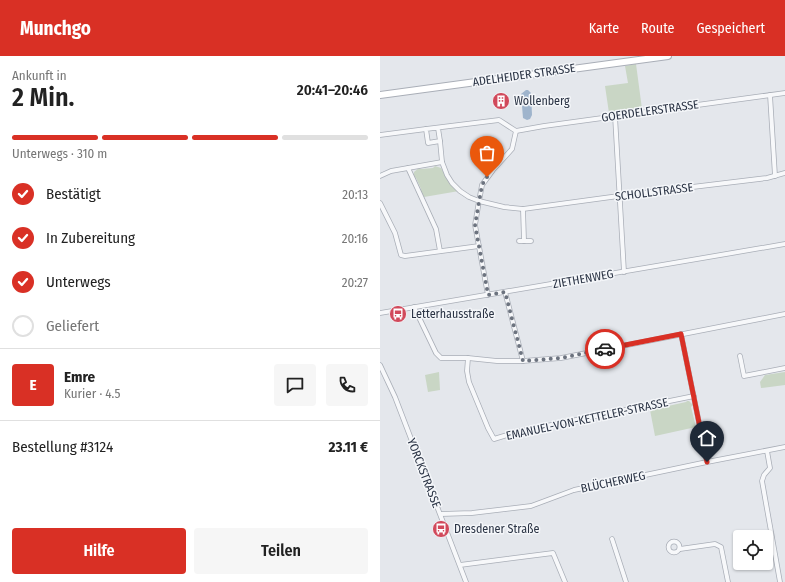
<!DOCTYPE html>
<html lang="de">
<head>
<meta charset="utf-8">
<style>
	:root { --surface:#fff; --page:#f6f6f6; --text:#222; --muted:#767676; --line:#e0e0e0; --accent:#d93025 }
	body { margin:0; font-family:"Fira Sans Condensed",sans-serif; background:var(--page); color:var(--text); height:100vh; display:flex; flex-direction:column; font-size:15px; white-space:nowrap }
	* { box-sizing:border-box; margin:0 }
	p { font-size:13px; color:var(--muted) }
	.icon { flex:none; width:22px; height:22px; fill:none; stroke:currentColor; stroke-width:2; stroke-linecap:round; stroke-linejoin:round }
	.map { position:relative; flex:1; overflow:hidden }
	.side { display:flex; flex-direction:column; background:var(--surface); width:380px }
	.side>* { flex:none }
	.tools { position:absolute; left:353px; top:474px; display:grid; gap:8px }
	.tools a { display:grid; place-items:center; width:40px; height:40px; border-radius:4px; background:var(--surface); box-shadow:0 1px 3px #0004; font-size:20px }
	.pin { position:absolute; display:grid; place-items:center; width:34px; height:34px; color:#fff; margin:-41px -17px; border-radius:50% 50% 50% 0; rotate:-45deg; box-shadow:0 0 4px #0007 }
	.pin .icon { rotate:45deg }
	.courier { position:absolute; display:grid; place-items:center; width:40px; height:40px; margin:-20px; border:3px solid #d93025; border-radius:50%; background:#fff; color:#222; box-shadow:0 1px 5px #0007 }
	.overview em { font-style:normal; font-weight:600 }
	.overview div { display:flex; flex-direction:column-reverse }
	.overview { display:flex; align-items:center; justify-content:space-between; height:68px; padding:0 12px }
	h1 { font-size:26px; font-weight:600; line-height:30px }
	.bar { display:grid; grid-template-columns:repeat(4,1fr); gap:6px 4px; align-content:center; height:48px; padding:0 12px }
	.bar i { height:5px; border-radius:3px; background:var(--line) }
	.bar .current { background:var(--accent) }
	.bar p { grid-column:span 4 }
	.line { display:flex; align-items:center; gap:10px; padding:0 12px; border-top:1px solid var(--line) }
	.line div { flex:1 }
	.round { display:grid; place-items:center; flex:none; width:42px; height:42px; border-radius:4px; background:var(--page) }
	ol { padding:0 12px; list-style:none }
	li { display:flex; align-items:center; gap:12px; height:44px }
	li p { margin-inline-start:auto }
	li .icon { padding:4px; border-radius:50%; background:var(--accent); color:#fff; stroke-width:4 }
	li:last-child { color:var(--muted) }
	li i { width:22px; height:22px; border:2px solid var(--line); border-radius:50% }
	.button { display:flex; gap:8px; margin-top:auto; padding:8px 12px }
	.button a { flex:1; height:46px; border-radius:4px; background:var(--accent); color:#fff; font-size:16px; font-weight:600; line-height:46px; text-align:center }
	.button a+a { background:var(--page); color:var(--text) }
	header { display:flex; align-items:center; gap:24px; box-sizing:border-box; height:56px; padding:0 20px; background:var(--accent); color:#fff }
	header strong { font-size:19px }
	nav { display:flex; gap:22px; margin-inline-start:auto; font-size:14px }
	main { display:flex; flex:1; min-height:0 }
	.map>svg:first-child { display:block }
	.green { fill:#c9d6c5 }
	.water { fill:#9fb4cc }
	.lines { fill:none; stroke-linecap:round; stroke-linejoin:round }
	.street-casing { stroke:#a9aeb7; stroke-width:5.5 }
	.secondary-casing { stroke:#a9aeb7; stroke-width:8 }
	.street { stroke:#f7f8fa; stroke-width:4 }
	.secondary { stroke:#fff; stroke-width:6 }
	.done { stroke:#6c737f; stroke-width:4; stroke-dasharray:0 7.2 }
	.route { stroke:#d93025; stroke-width:5 }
	.labels { text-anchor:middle; stroke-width:3; stroke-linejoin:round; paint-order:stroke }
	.street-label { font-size:12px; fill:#2b3445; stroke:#f4f6f9 }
	.poi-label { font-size:12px; fill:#2b3445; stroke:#f4f6f9; text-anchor:start }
</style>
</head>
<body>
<header>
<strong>Munchgo</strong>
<nav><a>Karte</a><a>Route</a><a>Gespeichert</a></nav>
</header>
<main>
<section class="side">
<div class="overview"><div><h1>2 Min.</h1><p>Ankunft in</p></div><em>20:41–20:46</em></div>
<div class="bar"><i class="current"></i><i class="current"></i><i class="current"></i><i></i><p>Unterwegs · 310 m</p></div>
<ol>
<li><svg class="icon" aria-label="check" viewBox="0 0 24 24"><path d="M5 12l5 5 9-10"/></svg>Bestätigt<p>20:13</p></li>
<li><svg class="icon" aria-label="check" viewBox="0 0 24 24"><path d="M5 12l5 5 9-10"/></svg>In Zubereitung<p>20:16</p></li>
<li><svg class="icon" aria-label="check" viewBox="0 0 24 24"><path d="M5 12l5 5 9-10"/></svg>Unterwegs<p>20:27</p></li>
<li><i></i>Geliefert</li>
</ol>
<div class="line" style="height:72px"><b class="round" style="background:var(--accent);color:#fff">E</b><div><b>Emre</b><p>Kurier · 4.5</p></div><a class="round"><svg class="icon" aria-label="chat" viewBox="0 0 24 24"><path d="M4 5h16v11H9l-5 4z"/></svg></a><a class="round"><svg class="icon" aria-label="phone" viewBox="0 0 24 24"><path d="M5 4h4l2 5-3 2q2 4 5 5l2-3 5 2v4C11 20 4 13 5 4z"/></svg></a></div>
<div class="line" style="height:52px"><div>Bestellung #3124</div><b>23.11 €</b></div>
<div class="button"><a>Hilfe</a><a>Teilen</a></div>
</section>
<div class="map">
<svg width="405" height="526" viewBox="0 0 405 526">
	<rect width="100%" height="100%" fill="#e4e7ec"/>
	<!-- green -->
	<g class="green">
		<path d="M 256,8 L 262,53 L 229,57 L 225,30 L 248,27 L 245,10 Z"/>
		<path d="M 55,110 L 61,112 L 70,127 L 79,135 L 44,141 L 41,137 L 41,133 L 36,122 L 34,121 L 34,116 L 39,112 L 41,113 L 53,112 Z"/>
		<path d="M 59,316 L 60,334 L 48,336 L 45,319 Z"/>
		<path d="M 405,316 L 405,329 L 381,332 L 380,326 L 385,319 Z"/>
		<path d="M 307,345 L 309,345 L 313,349 L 311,351 L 316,371 L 275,380 L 270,354 L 306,346 Z"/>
	</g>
	<!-- water -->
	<path class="water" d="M 146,34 L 148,34 L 151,37 L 152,59 L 150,63 L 147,64 L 143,62 L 141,38 Z"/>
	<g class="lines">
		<!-- street casing -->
		<g class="street-casing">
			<g id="street">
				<path d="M 390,39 L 395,120"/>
				<path d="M 235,60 L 244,216"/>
				<path d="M 58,72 L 60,85 L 48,87 L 46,73 L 119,64 L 136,75 L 132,93 L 113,114 L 102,129 L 99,145 L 95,169 L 108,239"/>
				<path d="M 136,75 L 164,70 L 405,37"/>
				<path d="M 0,79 L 46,73"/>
				<path d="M 60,85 L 62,106 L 67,119 L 72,127 L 80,135 L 89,141 L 99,145 L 124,151 L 143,153 L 246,139 L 387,122 L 405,117"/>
				<path d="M 28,112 L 56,173 L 60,195"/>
				<path d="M 0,120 L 11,115 L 62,106"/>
				<path d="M 0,147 L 15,177 L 21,199 L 25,200 L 99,190"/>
				<path d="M 139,185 L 144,185 L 143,153"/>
				<path d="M 144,185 L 151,185"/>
				<path d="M 125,236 L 143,305"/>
				<path d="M 34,251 L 56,297 L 61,302 L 88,302 L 117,305 L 143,305 L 181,302 L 405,258"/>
				<path d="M 0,257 L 405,188"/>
				<path d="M 301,278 L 327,406"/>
				<path d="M 360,300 L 364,320 L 405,312"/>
				<path d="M 88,302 L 87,315 L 89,326 L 108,372 L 114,383 L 137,376 L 314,340"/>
				<path d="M 0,309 L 15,341 L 86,526"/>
				<path d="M 387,395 L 390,412 L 384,419 L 382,425 L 400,526"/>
				<path d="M 61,458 L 92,457 L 151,450 L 194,434 L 327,406 L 405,391"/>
				<path d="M 232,483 L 246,526"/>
				<circle cx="294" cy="491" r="5.5"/>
				<path d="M 300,493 L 335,488 L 341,491 L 348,526"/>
				<path d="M 80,509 L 173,497 L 185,526"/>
			</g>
		</g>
		<!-- secondary casing -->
		<g class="secondary-casing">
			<path id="secondary" d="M 0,39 L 288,0"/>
		</g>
		<!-- street -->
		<use href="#street" class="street"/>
		<!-- secondary -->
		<use href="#secondary" class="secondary"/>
	</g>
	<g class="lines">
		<!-- done -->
		<path class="done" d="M 107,121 L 102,129 L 95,169 L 107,233 L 108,239 L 125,236 L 143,305 L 181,302 L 225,293"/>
		<!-- route -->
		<path class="route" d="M 225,293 L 301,278 L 327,406"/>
	</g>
	<!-- icons -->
	<defs>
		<g id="building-disc" transform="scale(0.9)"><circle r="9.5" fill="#d1495b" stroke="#f4f6f9"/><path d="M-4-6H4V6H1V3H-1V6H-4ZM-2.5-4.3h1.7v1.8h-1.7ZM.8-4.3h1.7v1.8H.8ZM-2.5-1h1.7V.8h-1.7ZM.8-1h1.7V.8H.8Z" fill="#fff"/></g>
		<g id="bus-disc" transform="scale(0.9)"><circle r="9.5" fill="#d1495b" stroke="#f4f6f9"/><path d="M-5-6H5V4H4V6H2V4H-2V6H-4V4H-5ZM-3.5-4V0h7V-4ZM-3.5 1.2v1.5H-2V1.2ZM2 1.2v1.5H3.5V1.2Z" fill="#fff"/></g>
	</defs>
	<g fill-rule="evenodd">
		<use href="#building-disc" x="121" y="45"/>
		<use href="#bus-disc" x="18" y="258"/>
		<use href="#bus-disc" x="61" y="473"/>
	</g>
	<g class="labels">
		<!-- street labels -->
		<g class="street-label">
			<text transform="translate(144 19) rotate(-8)" y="4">ADELHEIDER STRASSE</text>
			<text transform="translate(270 55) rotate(-8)" y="4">GOERDELERSTRASSE</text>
			<text transform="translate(274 136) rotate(-7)" y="4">SCHOLLSTRASSE</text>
			<text transform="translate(203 223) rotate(-10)" y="4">ZIETHENWEG</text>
			<text transform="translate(207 363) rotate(-12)" y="4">EMANUEL-VON-KETTELER-STRASSE</text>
			<text transform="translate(44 417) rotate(69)" y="4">YORCKSTRASSE</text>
			<text transform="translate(233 426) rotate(-12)" y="4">BLÜCHERWEG</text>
		</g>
		<!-- poi labels -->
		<g class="poi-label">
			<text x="134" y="49">Wollenberg</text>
			<text x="31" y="262">Letterhausstraße</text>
			<text x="74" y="477">Dresdener Straße</text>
		</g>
	</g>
</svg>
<div class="tools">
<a><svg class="icon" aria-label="locate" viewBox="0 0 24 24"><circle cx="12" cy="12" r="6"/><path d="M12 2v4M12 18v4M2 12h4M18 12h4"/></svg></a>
</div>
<div class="pin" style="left:107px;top:121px;background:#ea580c"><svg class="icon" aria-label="bag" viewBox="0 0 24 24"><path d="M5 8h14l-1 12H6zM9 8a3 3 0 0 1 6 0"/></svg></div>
<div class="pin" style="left:327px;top:406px;background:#1f2937"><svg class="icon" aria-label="home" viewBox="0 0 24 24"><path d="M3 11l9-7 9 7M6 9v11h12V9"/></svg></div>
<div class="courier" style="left:225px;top:293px"><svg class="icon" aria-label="car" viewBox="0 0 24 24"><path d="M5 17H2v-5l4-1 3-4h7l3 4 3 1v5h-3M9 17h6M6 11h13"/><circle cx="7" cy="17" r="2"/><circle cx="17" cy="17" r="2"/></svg></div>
</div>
</main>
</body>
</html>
